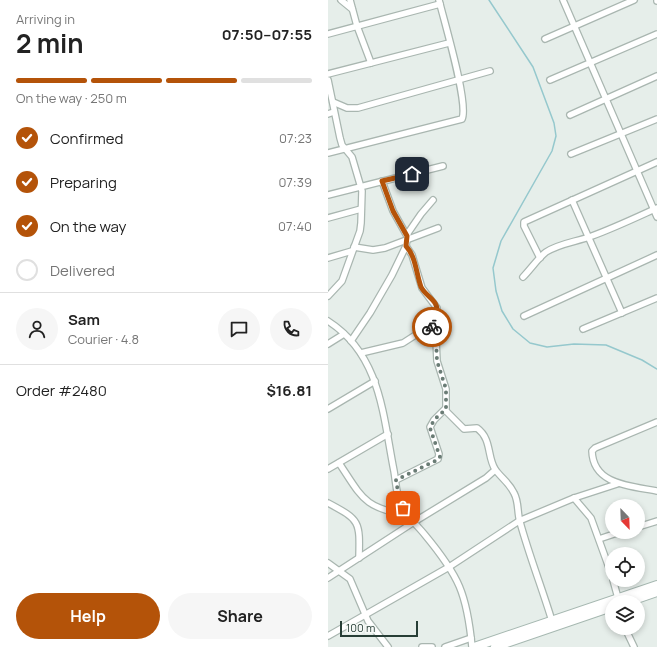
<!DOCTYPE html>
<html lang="en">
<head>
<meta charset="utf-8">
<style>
	:root { --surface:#fff; --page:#f6f6f6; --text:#222; --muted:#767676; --line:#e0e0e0; --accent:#b45309 }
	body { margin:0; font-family:Manrope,sans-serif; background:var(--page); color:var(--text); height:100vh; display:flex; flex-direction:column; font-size:15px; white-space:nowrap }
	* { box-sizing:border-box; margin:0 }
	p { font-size:13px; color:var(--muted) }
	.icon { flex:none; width:22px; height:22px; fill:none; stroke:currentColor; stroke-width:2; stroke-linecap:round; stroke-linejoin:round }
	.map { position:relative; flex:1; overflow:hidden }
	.drawer { display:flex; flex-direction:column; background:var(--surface); width:328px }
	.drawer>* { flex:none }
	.needle { width:26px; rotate:157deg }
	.tools { position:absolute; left:277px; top:499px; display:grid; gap:8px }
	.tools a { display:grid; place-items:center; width:40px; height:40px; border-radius:50%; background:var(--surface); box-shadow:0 2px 6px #0003; font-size:20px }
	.scale { position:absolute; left:12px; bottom:10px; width:78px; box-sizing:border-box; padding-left:4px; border:2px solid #273e36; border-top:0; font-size:11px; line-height:14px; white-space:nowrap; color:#273e36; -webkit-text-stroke:3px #f7faf8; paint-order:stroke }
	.pin { position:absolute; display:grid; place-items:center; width:34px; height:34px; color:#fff; margin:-17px; border-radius:8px; box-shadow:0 2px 6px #0006 }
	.courier { position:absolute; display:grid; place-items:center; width:40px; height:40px; margin:-20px; border:3px solid #b45309; border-radius:50%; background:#fff; color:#222; box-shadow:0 1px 5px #0007 }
	.headline em { font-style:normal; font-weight:700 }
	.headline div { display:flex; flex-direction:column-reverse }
	.headline { display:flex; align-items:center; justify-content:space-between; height:68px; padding:0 16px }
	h1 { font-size:26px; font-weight:700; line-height:30px }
	.bar { display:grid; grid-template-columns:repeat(4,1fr); gap:6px 4px; align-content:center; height:48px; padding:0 16px }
	.bar i { height:5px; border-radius:3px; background:var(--line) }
	.bar .active { background:var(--accent) }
	.bar p { grid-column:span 4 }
	.line { display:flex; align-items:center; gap:10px; padding:0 16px; border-top:1px solid var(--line) }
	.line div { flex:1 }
	.round { display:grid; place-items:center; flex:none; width:42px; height:42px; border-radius:21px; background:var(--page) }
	ol { padding:0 16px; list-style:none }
	li { display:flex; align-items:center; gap:12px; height:44px }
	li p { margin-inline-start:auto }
	li .icon { padding:4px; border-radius:50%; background:var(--accent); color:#fff; stroke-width:4 }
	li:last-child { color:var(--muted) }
	li i { width:22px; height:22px; border:2px solid var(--line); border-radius:50% }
	.cta { display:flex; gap:8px; margin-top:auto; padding:8px 16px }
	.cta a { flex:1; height:46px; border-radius:24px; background:var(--accent); color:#fff; font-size:16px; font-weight:700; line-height:46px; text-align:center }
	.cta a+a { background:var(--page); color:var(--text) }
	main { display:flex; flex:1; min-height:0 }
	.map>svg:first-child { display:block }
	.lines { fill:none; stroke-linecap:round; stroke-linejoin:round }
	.stream { stroke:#95c8cd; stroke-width:1.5 }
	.street-casing { stroke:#a9b6b0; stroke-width:8 }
	.secondary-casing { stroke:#a6b8b1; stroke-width:10 }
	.street { stroke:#fff; stroke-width:5.5 }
	.secondary { stroke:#fff; stroke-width:8 }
	.done { stroke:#6a7c75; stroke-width:4; stroke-dasharray:0 7.2 }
	.route { stroke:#b45309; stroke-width:5 }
</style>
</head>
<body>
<main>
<section class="drawer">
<div class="headline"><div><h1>2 min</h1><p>Arriving in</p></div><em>07:50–07:55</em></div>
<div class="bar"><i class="active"></i><i class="active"></i><i class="active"></i><i></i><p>On the way · 250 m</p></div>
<ol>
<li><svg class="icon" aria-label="check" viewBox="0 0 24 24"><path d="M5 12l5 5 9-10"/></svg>Confirmed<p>07:23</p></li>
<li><svg class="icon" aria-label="check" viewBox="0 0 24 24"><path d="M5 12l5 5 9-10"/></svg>Preparing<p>07:39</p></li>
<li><svg class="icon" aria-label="check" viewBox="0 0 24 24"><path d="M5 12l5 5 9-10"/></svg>On the way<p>07:40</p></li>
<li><i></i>Delivered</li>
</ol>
<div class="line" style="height:72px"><a class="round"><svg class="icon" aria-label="person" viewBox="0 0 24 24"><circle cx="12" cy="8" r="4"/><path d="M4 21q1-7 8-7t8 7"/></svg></a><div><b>Sam</b><p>Courier · 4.8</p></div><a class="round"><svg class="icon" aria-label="chat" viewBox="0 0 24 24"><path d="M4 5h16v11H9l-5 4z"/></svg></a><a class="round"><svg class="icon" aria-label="phone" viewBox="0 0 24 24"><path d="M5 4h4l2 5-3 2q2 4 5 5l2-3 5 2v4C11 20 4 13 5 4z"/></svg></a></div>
<div class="line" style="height:52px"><div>Order #2480</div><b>$16.81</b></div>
<div class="cta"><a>Help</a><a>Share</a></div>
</section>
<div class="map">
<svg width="329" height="647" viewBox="0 0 329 647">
	<rect width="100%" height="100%" fill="#e6eeea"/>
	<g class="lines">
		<!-- stream -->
		<path class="stream" d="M 161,0 L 205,67 L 226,123 L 228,136 L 224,151 L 173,241 L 165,268 L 168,291 L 174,311 L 185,329 L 202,343 L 219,347 L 246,344 L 278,345 L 314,360 L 329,369"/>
		<!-- street casing -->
		<g class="street-casing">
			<g id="street">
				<path d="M 13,0 L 24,9"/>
				<path d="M 22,0 L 29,26 L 43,63"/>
				<path d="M 235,0 L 329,217"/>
				<path d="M 329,0 L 329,1"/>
				<path d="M 0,34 L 112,4"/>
				<path d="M 217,39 L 306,0"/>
				<path d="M 0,74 L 121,43"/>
				<path d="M 0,80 L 12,138 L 14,145 L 24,157 L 34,191 L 33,223 L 32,231 L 14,281 L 0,296"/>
				<path d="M 222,80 L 329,34"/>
				<path d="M 5,102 L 19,108 L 30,108 L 162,71"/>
				<path d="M 0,114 L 6,112"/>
				<path d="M 242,115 L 329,76"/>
				<path d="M 0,153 L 134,119 C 141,104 116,21 111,0"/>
				<path d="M 243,154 L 329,119"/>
				<path d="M 54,181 L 65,211 L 79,236"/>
				<path d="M 0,195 L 115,166"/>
				<path d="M 244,200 L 294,313"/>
				<path d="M 0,218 L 33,209"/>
				<path d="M 78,246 L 84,255 L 94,288 L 109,308 L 108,315 L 102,322 L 108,340 L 109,361 L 118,389 L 118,411 L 136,429 L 149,428 C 164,439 159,457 167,469 C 172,477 180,481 186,493 C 191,502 189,512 192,522 C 201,555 214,588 224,621"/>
				<path d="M 26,247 L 45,250 L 57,248 L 110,228"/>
				<path d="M 0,258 L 24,251"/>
				<path d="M 212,258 L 196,226 L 196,222 L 329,162"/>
				<path d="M 195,277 C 202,270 211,257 218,252 C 232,243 248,242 264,236 C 286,228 307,218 329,208"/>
				<path d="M 196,316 L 329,255"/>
				<path d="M 0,321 C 53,355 55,416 66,471 C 68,482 68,495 73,504 C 78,516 89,525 97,535 C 131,576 139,594 144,647"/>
				<path d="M 255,329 L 329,298"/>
				<path d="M 23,341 L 42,313 L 64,275 L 78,246 L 80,233 L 93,214 L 105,200"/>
				<path d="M 0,344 L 16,334"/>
				<path d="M 33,353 L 75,343 L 103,325"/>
				<path d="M 0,409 L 47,381"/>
				<path d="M 329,422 L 267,448 L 264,451 C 265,485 303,486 329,491"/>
				<path d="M 11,463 C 35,499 35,507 81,516"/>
				<path d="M 0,469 L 60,434"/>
				<path d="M 68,480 L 110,459 L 111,454 L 102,427 L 106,420 L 117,409"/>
				<path d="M 246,498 L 263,518 L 284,576"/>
				<path d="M 0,503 C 32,520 32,521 31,558"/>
				<path d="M 310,527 L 329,521"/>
				<path d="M 271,539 L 292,532"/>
				<path d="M 0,563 L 22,579 L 40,621 L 60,647"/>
				<path d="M 0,578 L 86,522 L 158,478 L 167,470"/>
				<path d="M 285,580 L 290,598"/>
				<path d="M 297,628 L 306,647"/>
				<path d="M 0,636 L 121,567 L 191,521 L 246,498 L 289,484"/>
				<path d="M 94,647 L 104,647"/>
				<path d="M 117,647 L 143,638"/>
			</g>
		</g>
		<!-- secondary casing -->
		<g class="secondary-casing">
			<g id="secondary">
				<path d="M 300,602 L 329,592"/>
				<path d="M 146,647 L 329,585"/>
				<path d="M 167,647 L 284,607"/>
			</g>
		</g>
		<!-- street -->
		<use href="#street" class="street"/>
		<!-- secondary -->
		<use href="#secondary" class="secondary"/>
	</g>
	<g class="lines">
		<!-- done -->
		<path class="done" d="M 75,508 L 71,498 L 68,480 L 109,460 L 112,457 L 102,428 L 106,420 L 118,409 L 118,389 L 109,361 L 108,340 L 104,327"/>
		<!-- route -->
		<path class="route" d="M 84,174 L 54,181 L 65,211 L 79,236 L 78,246 C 88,257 88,273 93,287 C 98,297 111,300 109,313 L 102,321 L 104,327"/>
	</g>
</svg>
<div class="tools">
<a><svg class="needle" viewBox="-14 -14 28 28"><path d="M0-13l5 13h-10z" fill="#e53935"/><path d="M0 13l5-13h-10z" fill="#767676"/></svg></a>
<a><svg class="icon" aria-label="locate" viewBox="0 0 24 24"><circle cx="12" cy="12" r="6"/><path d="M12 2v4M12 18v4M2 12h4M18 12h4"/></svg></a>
<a><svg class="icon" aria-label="layers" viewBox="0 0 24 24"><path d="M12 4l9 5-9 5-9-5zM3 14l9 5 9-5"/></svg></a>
</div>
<div class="scale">100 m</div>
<div class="pin" style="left:75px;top:508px;background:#ea580c"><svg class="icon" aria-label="bag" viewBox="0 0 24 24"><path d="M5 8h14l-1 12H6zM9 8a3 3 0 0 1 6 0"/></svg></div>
<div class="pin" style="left:84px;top:174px;background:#1f2937"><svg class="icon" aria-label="home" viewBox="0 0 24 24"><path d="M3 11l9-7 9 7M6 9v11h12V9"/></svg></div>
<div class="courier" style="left:104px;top:327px"><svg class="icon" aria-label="bike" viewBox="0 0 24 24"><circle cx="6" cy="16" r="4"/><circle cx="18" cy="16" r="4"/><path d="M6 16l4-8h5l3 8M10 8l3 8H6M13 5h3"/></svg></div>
</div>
</main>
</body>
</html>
